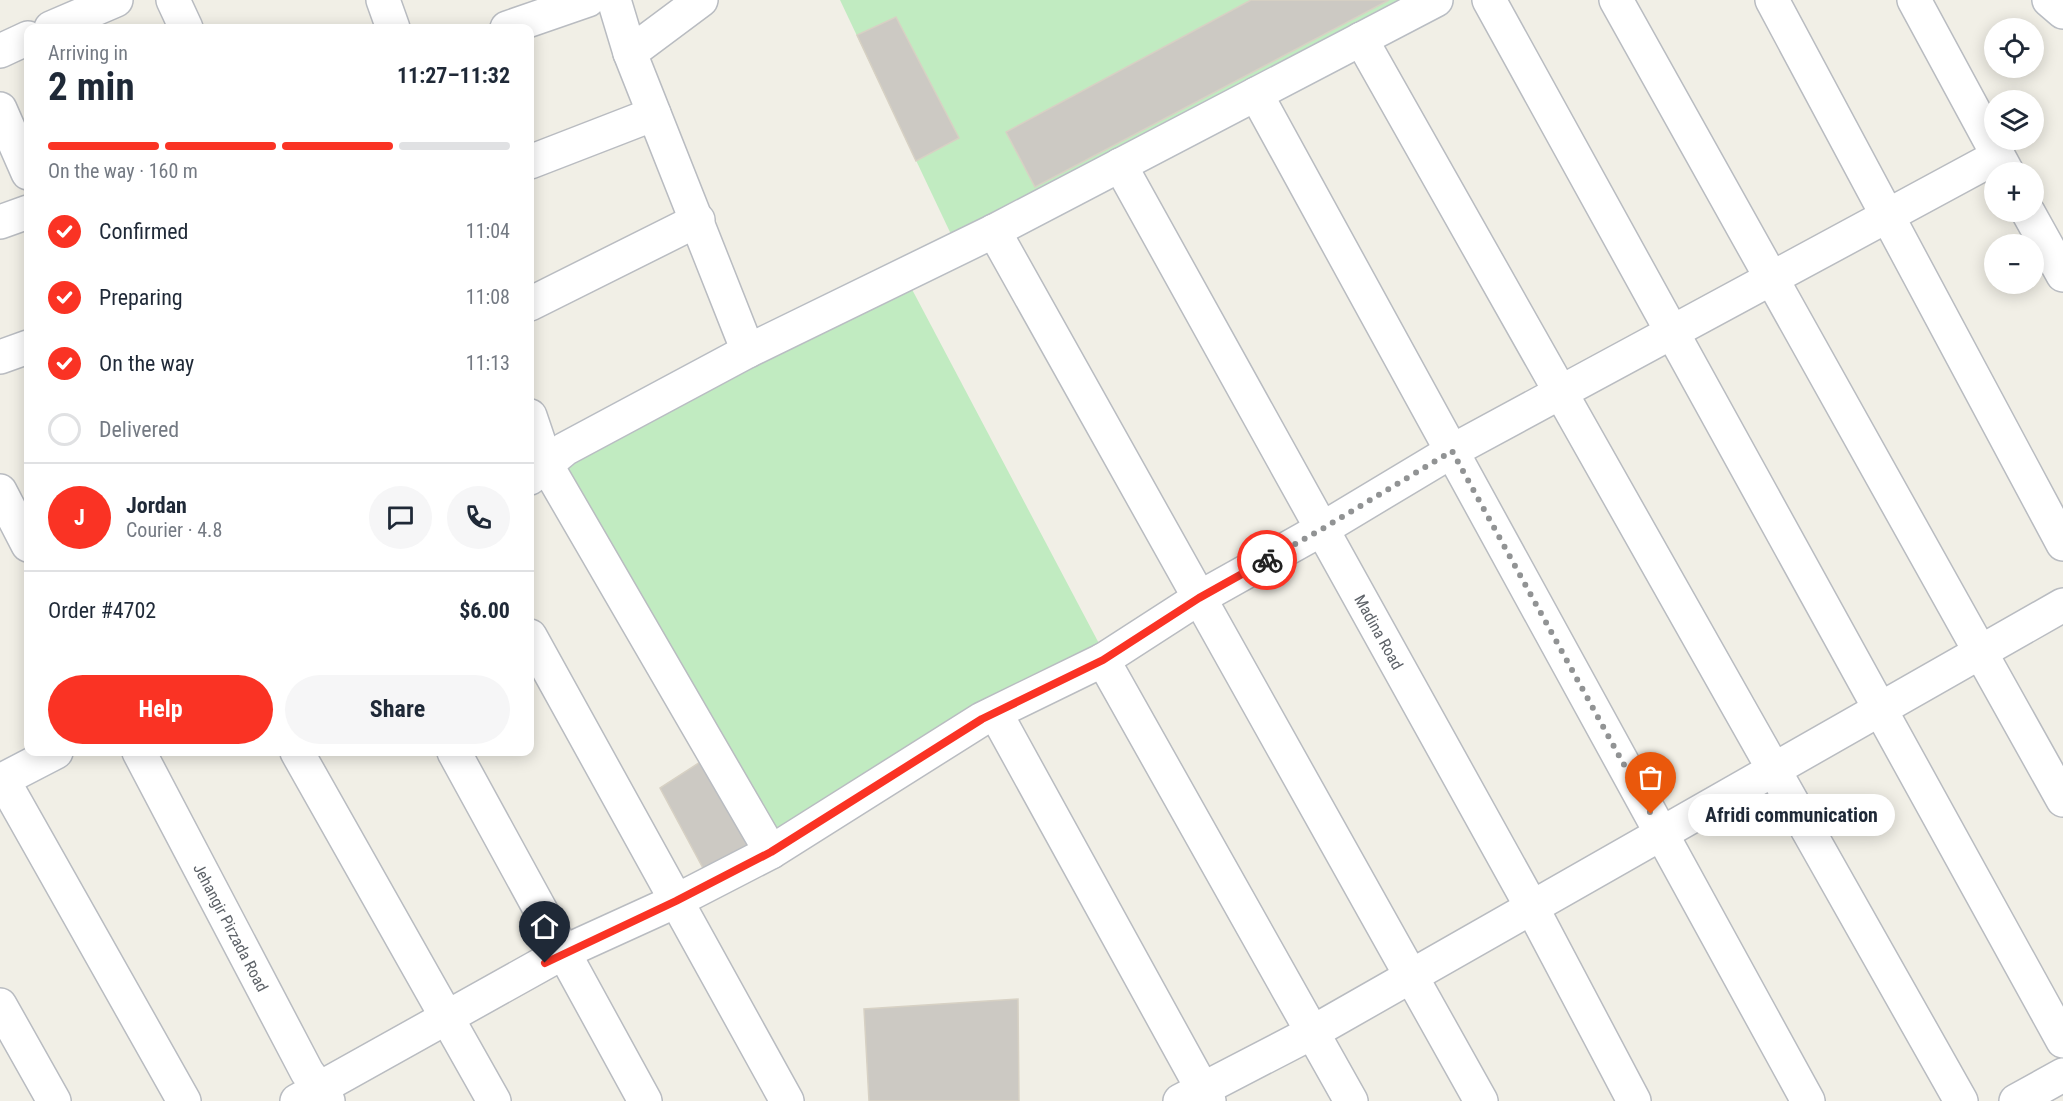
<!DOCTYPE html>
<html lang="en">
<head>
<meta charset="utf-8">
<style>
	:root { --surface:#fff; --page:#f6f6f7; --text:#1f2937; --muted:#747a83; --line:#e0e1e3; --accent:#fa3324 }
	body { margin:0; font-family:"Roboto Condensed",sans-serif; background:var(--page); color:var(--text); height:100vh; display:flex; flex-direction:column; font-size:22px; white-space:nowrap }
	* { box-sizing:border-box; margin:0 }
	p { font-size:20px; color:var(--muted) }
	.icon { flex:none; width:33px; height:33px; fill:none; stroke:currentColor; stroke-width:2; stroke-linecap:round; stroke-linejoin:round }
	.map { position:relative; flex:1; overflow:hidden }
	.drawer { position:absolute; left:24px; top:24px; width:510px; height:732px; display:flex; flex-direction:column; background:var(--surface); border-radius:12px; box-shadow:0 3px 15px #0003 }
	.drawer>* { flex:none }
	.fabs { position:absolute; left:1984px; top:18px; display:grid; gap:12px }
	.fabs a { display:grid; place-items:center; width:60px; height:60px; border-radius:50%; background:var(--surface); box-shadow:0 3px 15px #0003; font-size:30px }
	.pin { position:absolute; display:grid; place-items:center; width:51px; height:51px; color:#fff; margin:-62px -26px; border-radius:50% 50% 50% 0; rotate:-45deg; box-shadow:0 0 6px #0007 }
	.pin .icon { rotate:45deg }
	.courier { position:absolute; display:grid; place-items:center; width:60px; height:60px; margin:-30px; border:4px solid #fa3324; border-radius:50%; background:#fff; color:#222; box-shadow:0 2px 8px #0007 }
	.bubble { position:absolute; height:42px; border-radius:21px; background:var(--surface); box-shadow:0 3px 15px #0003; font-size:20px; font-weight:700; line-height:42px; text-align:center }
	.summary em { font-style:normal; font-weight:700 }
	.summary div { display:flex; flex-direction:column-reverse }
	.summary { display:flex; align-items:center; justify-content:space-between; height:102px; padding:0 24px }
	h1 { font-size:39px; font-weight:700; line-height:45px }
	.bar { display:grid; grid-template-columns:repeat(4,1fr); gap:9px 6px; align-content:center; height:72px; padding:0 24px }
	.bar i { height:8px; border-radius:4px; background:var(--line) }
	.bar .current { background:var(--accent) }
	.bar p { grid-column:span 4 }
	.line { display:flex; align-items:center; gap:15px; padding:0 24px; border-top:2px solid var(--line) }
	.line div { flex:1 }
	.round { display:grid; place-items:center; flex:none; width:63px; height:63px; border-radius:32px; background:var(--page) }
	ol { padding:0 24px; list-style:none }
	li { display:flex; align-items:center; gap:18px; height:66px }
	li p { margin-inline-start:auto }
	li .icon { padding:6px; border-radius:50%; background:var(--accent); color:#fff; stroke-width:4 }
	li:last-child { color:var(--muted) }
	li i { width:33px; height:33px; border:3px solid var(--line); border-radius:50% }
	.cta { display:flex; gap:12px; margin-top:auto; padding:12px 24px }
	.cta a { flex:1; height:69px; border-radius:36px; background:var(--accent); color:#fff; font-size:24px; font-weight:700; line-height:69px; text-align:center }
	.cta a+a { background:var(--page); color:var(--text) }
	.map>svg:first-child { display:block }
	.green { fill:#c1ebc1 }
	.building { fill:#ccc9c3; stroke:#d7d1c4; stroke-width:1.5 }
	.lines { fill:none; stroke-linecap:round; stroke-linejoin:round }
	.minor-casing { stroke:#b9bcc1; stroke-width:36 }
	.tertiary-casing { stroke:#b9bcc1; stroke-width:36 }
	.secondary-casing { stroke:#b9bdc3; stroke-width:36 }
	.minor { stroke:#fff; stroke-width:33 }
	.tertiary { stroke:#fff; stroke-width:33 }
	.secondary { stroke:#fff; stroke-width:33 }
	.done { stroke:#919394; stroke-width:6; stroke-dasharray:0 10.8 }
	.route { stroke:#fa3324; stroke-width:8 }
	.labels { text-anchor:middle; stroke-width:4.5; stroke-linejoin:round; paint-order:stroke }
	.street-label { font-size:16px; fill:#5d6268; stroke:#fff }
</style>
</head>
<body>
<div class="map">
<svg width="2063" height="1101" viewBox="0 0 2063 1101">
	<rect width="100%" height="100%" fill="#f1efe6"/>
	<!-- green -->
	<g class="green">
		<path d="M 840,0 L 1421,0 L 958,249 Z"/>
		<path d="M 906,278 L 1103,651 L 778,833 L 559,464 Z"/>
	</g>
	<!-- building -->
	<g class="building">
		<path d="M 1251,0 L 1389,0 L 1035,187 L 1006,132 Z"/>
		<path d="M 896,17 L 959,138 L 916,161 L 857,35 Z"/>
		<path d="M 708,757 L 756,840 L 704,870 L 660,788 Z"/>
		<path d="M 1018,999 L 1019,1101 L 869,1101 L 864,1009 Z"/>
	</g>
	<g class="lines">
		<!-- minor casing -->
		<g class="minor-casing">
			<g id="minor">
				<path d="M 173,0 L 186,28"/>
				<path d="M 383,0 L 393,28"/>
				<path d="M 614,0 L 630,53 L 748,351"/>
				<path d="M 1489,0 L 2063,1041"/>
				<path d="M 1616,0 L 2063,800"/>
				<path d="M 1772,0 L 2063,544"/>
				<path d="M 1914,0 L 2007,172"/>
				<path d="M 51,28 L 116,0"/>
				<path d="M 507,28 L 588,0"/>
				<path d="M 1361,39 L 1961,1101"/>
				<path d="M 0,51 L 28,38"/>
				<path d="M 630,53 L 701,0"/>
				<path d="M 1256,94 L 1808,1101"/>
				<path d="M 0,109 L 28,173"/>
				<path d="M 530,162 L 654,114"/>
				<path d="M 2028,212 L 2063,275"/>
				<path d="M 0,222 L 28,212"/>
				<path d="M 994,231 L 1481,1101"/>
				<path d="M 530,304 L 698,220"/>
				<path d="M 0,357 L 28,347"/>
				<path d="M 530,416 L 547,466 L 771,852"/>
				<path d="M 0,491 L 28,545"/>
				<path d="M 530,636 L 787,1101"/>
				<path d="M 1103,660 L 1351,1101"/>
				<path d="M 996,714 L 1209,1101"/>
				<path d="M 297,752 L 494,1101"/>
				<path d="M 454,752 L 645,1101"/>
				<path d="M 3,780 L 184,1101"/>
				<path d="M 0,1005 L 54,1101"/>
				<path d="M 297,1101 L 564,952 L 676,901 L 771,852 L 982,719 L 1103,660 L 1199,598 L 1322,529 L 1452,451 L 1998,156"/>
				<path d="M 1180,1101 L 1313,1032 L 2063,605"/>
				<path d="M 2016,1101 L 2063,1075"/>
			</g>
		</g>
		<!-- tertiary casing -->
		<g class="tertiary-casing">
			<g id="tertiary">
				<path id="s1" d="M 1120,165 L 1530,904 L 1634,1101"/>
				<path id="s2" d="M 139,752 L 307,1072 L 328,1101"/>
			</g>
		</g>
		<!-- secondary casing -->
		<g class="secondary-casing">
			<g id="secondary">
				<path d="M 2049,0 L 2063,12"/>
				<path d="M 530,478 L 565,449 L 748,351 L 994,231 L 1436,0"/>
				<path d="M 0,781 L 56,752"/>
			</g>
		</g>
		<!-- minor -->
		<use href="#minor" class="minor"/>
		<!-- tertiary -->
		<use href="#tertiary" class="tertiary"/>
		<!-- secondary -->
		<use href="#secondary" class="secondary"/>
	</g>
	<g class="lines">
		<!-- done -->
		<path class="done" d="M 1267,560 L 1322,529 L 1452,451 L 1651,814"/>
		<!-- route -->
		<path class="route" d="M 545,963 L 676,901 L 771,852 L 982,719 L 1103,660 L 1199,598 L 1267,560"/>
	</g>
	<g class="labels">
		<!-- street labels -->
		<g class="street-label">
			<text dy="6" stroke="none"><textPath href="#s1" startOffset="534">Madina Road</textPath></text>
			<text dy="6" stroke="none"><textPath href="#s2" startOffset="198">Jehangir Pirzada Road</textPath></text>
		</g>
	</g>
</svg>
<div class="fabs">
<a><svg class="icon" aria-label="locate" viewBox="0 0 24 24"><circle cx="12" cy="12" r="6"/><path d="M12 2v4M12 18v4M2 12h4M18 12h4"/></svg></a>
<a><svg class="icon" aria-label="layers" viewBox="0 0 24 24"><path d="M12 4l9 5-9 5-9-5zM3 14l9 5 9-5"/></svg></a>
<a>+</a>
<a>−</a>
</div>
<div class="pin" style="left:1651px;top:814px;background:#ea580c"><svg class="icon" aria-label="bag" viewBox="0 0 24 24"><path d="M5 8h14l-1 12H6zM9 8a3 3 0 0 1 6 0"/></svg></div>
<div class="pin" style="left:545px;top:963px;background:#1f2937"><svg class="icon" aria-label="home" viewBox="0 0 24 24"><path d="M3 11l9-7 9 7M6 9v11h12V9"/></svg></div>
<div class="courier" style="left:1267px;top:560px"><svg class="icon" aria-label="bike" viewBox="0 0 24 24"><circle cx="6" cy="16" r="4"/><circle cx="18" cy="16" r="4"/><path d="M6 16l4-8h5l3 8M10 8l3 8H6M13 5h3"/></svg></div>
<div class="bubble" style="left:1688px;top:794px;width:207px">Afridi communication</div>
<section class="drawer">
<div class="summary"><div><h1>2 min</h1><p>Arriving in</p></div><em>11:27–11:32</em></div>
<div class="bar"><i class="current"></i><i class="current"></i><i class="current"></i><i></i><p>On the way · 160 m</p></div>
<ol>
<li><svg class="icon" aria-label="check" viewBox="0 0 24 24"><path d="M5 12l5 5 9-10"/></svg>Confirmed<p>11:04</p></li>
<li><svg class="icon" aria-label="check" viewBox="0 0 24 24"><path d="M5 12l5 5 9-10"/></svg>Preparing<p>11:08</p></li>
<li><svg class="icon" aria-label="check" viewBox="0 0 24 24"><path d="M5 12l5 5 9-10"/></svg>On the way<p>11:13</p></li>
<li><i></i>Delivered</li>
</ol>
<div class="line" style="height:108px"><b class="round" style="background:var(--accent);color:#fff">J</b><div><b>Jordan</b><p>Courier · 4.8</p></div><a class="round"><svg class="icon" aria-label="chat" viewBox="0 0 24 24"><path d="M4 5h16v11H9l-5 4z"/></svg></a><a class="round"><svg class="icon" aria-label="phone" viewBox="0 0 24 24"><path d="M5 4h4l2 5-3 2q2 4 5 5l2-3 5 2v4C11 20 4 13 5 4z"/></svg></a></div>
<div class="line" style="height:78px"><div>Order #4702</div><b>$6.00</b></div>
<div class="cta"><a>Help</a><a>Share</a></div>
</section>
</div>
</body>
</html>
